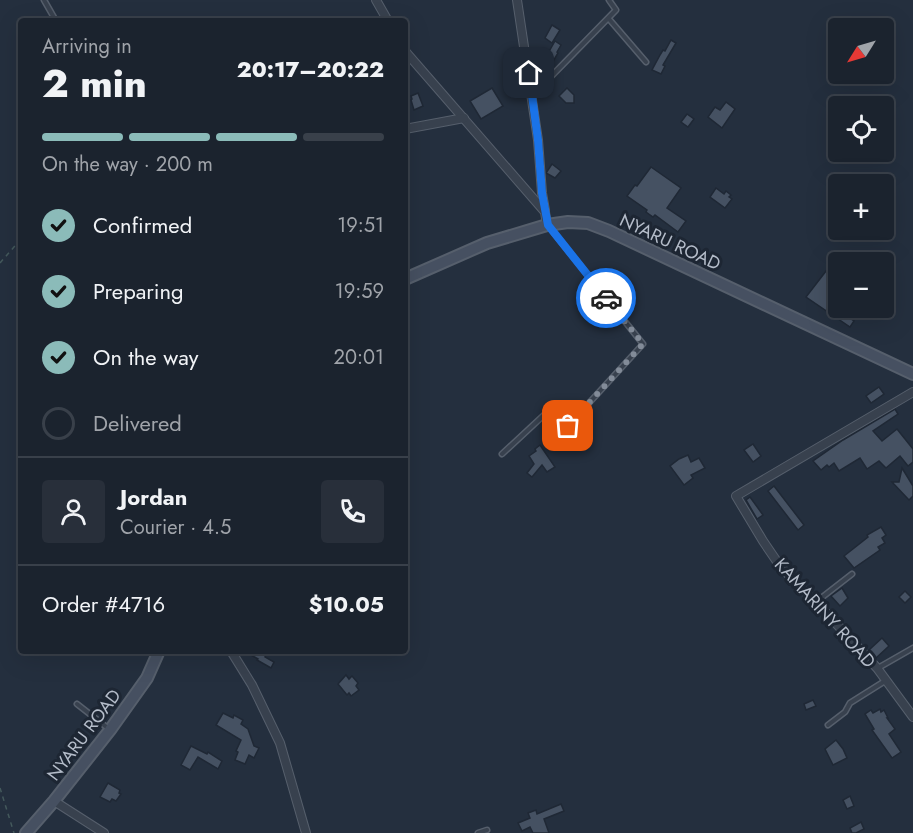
<!DOCTYPE html>
<html lang="en">
<head>
<meta charset="utf-8">
<style>
	:root { --surface:#1b232e; --page:#282f3a; --text:#f1f3f6; --muted:#a0a4aa; --line:#39404a; --accent:#8bbbb9 }
	body { margin:0; font-family:Jost,sans-serif; background:var(--page); color:var(--text); height:100vh; display:flex; flex-direction:column; font-size:22px; white-space:nowrap }
	* { box-sizing:border-box; margin:0 }
	p { font-size:20px; color:var(--muted) }
	.icon { flex:none; width:33px; height:33px; fill:none; stroke:currentColor; stroke-width:2; stroke-linecap:round; stroke-linejoin:round }
	.map { position:relative; flex:1; overflow:hidden }
	.panel { position:absolute; left:18px; top:18px; width:390px; height:636px; display:flex; flex-direction:column; background:var(--surface); border-radius:6px; box-shadow:0 6px 24px #0002,0 0 0 2px var(--line) }
	.panel>* { flex:none }
	.needle { width:39px; rotate:233deg }
	.tools { position:absolute; left:828px; top:18px; display:grid; gap:12px }
	.tools a { display:grid; place-items:center; width:66px; height:66px; border-radius:6px; background:var(--surface); box-shadow:0 6px 24px #0002,0 0 0 2px var(--line); font-size:30px }
	.pin { position:absolute; display:grid; place-items:center; width:51px; height:51px; color:#fff; margin:-26px; border-radius:12px; box-shadow:0 3px 9px #0006 }
	.courier { position:absolute; display:grid; place-items:center; width:60px; height:60px; margin:-30px; border:4px solid #1a73e8; border-radius:50%; background:#fff; color:#222; box-shadow:0 2px 8px #0007 }
	.summary em { font-style:normal; font-weight:800 }
	.summary div { display:flex; flex-direction:column-reverse }
	.summary { display:flex; align-items:center; justify-content:space-between; height:102px; padding:0 24px }
	h1 { font-size:39px; font-weight:800; line-height:45px }
	.bar { display:grid; grid-template-columns:repeat(4,1fr); gap:9px 6px; align-content:center; height:72px; padding:0 24px }
	.bar i { height:8px; border-radius:4px; background:var(--line) }
	.bar .on { background:var(--accent) }
	.bar p { grid-column:span 4 }
	.line { display:flex; align-items:center; gap:15px; padding:0 24px; border-top:2px solid var(--line) }
	.line div { flex:1 }
	.round { display:grid; place-items:center; flex:none; width:63px; height:63px; border-radius:6px; background:var(--page) }
	ol { padding:0 24px; list-style:none }
	li { display:flex; align-items:center; gap:18px; height:66px }
	li p { margin-inline-start:auto }
	li .icon { padding:6px; border-radius:50%; background:var(--accent); color:#111; stroke-width:4 }
	li:last-child { color:var(--muted) }
	li i { width:33px; height:33px; border:3px solid var(--line); border-radius:50% }
	.map>svg:first-child { display:block }
	.building { fill:#455162; stroke:#1f2835; stroke-width:1.5 }
	.lines { fill:none; stroke-linecap:round; stroke-linejoin:round }
	.lane-casing { stroke:#565f6c; stroke-width:7 }
	.street-casing { stroke:#565f6c; stroke-width:10 }
	.secondary-casing { stroke:#565f6c; stroke-width:14 }
	.path { stroke:#44595c; stroke-width:1.5; stroke-dasharray:4.5 4.5; stroke-linecap:butt }
	.lane { stroke:#38414e; stroke-width:4 }
	.street { stroke:#38414e; stroke-width:8 }
	.secondary { stroke:#465061; stroke-width:10 }
	.done { stroke:#828b98; stroke-width:6; stroke-dasharray:0 10.8 }
	.route { stroke:#1a73e8; stroke-width:8 }
	.labels { text-anchor:middle; stroke-width:6; stroke-linejoin:round; paint-order:stroke }
	.street-label { font-size:18px; fill:#b4bcc9; stroke:#1d2633 }
</style>
</head>
<body>
<div class="map">
<svg width="913" height="833" viewBox="0 0 913 833">
	<rect width="100%" height="100%" fill="#242f3e"/>
	<!-- building -->
	<g class="building">
		<path d="M 552,25 L 560,30 L 552,43 L 545,38 Z"/>
		<path d="M 671,40 L 676,43 L 663,65 L 665,66 L 661,74 L 652,70 L 660,55 L 663,50 L 665,51 Z"/>
		<path d="M 555,41 L 561,45 L 557,52 L 558,53 L 542,80 L 535,76 Z"/>
		<path d="M 492,88 L 503,106 L 481,119 L 470,101 Z"/>
		<path d="M 567,88 L 574,95 L 574,103 L 566,103 L 559,96 Z"/>
		<path d="M 418,93 L 423,106 L 414,110 L 411,100 L 412,99 L 411,96 Z"/>
		<path d="M 726,102 L 735,109 L 722,128 L 708,117 L 715,107 L 720,110 Z"/>
		<path d="M 687,114 L 694,119 L 688,127 L 681,122 Z"/>
		<path d="M 552,164 L 561,171 L 555,178 L 546,173 Z"/>
		<path d="M 651,167 L 681,188 L 667,208 L 686,221 L 678,232 L 655,215 L 653,217 L 646,212 L 647,210 L 627,196 L 635,185 L 637,186 Z"/>
		<path d="M 716,188 L 724,194 L 726,191 L 731,195 L 729,197 L 732,199 L 725,208 L 710,197 Z"/>
		<path d="M 833,262 L 838,267 L 838,310 L 854,321 L 850,327 L 806,297 Z"/>
		<path d="M 879,387 L 884,394 L 871,403 L 866,396 Z"/>
		<path d="M 895,409 L 898,414 L 873,431 L 882,441 L 897,429 L 913,449 L 913,462 L 908,466 L 900,456 L 886,468 L 879,461 L 867,469 L 860,458 L 839,471 L 834,463 L 829,467 L 827,465 L 821,470 L 813,461 L 843,440 Z"/>
		<path d="M 753,444 L 761,456 L 753,462 L 744,450 Z"/>
		<path d="M 540,445 L 555,467 L 547,472 L 542,465 L 532,477 L 527,473 L 534,464 L 529,456 L 536,451 L 535,449 Z"/>
		<path d="M 688,455 L 691,462 L 699,458 L 705,468 L 691,475 L 693,478 L 684,485 L 670,466 L 679,459 Z"/>
		<path d="M 902,468 L 913,486 L 913,496 L 909,500 L 892,482 L 899,482 Z"/>
		<path d="M 774,486 L 804,525 L 798,530 L 768,491 Z"/>
		<path d="M 750,497 L 763,515 L 757,519 L 746,500 Z"/>
		<path d="M 881,527 L 886,535 L 882,538 L 885,543 L 878,547 L 880,550 L 854,568 L 844,556 L 868,537 L 867,535 Z"/>
		<path d="M 842,588 L 848,598 L 840,606 L 831,596 Z"/>
		<path d="M 905,591 L 911,597 L 905,603 L 899,597 Z"/>
		<path d="M 882,638 L 889,646 L 876,658 L 869,650 Z"/>
		<path d="M 244,651 L 261,651 L 266,654 L 265,657 L 274,662 L 271,668 L 257,660 L 258,659 Z"/>
		<path d="M 346,675 L 349,679 L 352,676 L 358,683 L 356,686 L 359,690 L 351,696 L 349,693 L 347,695 L 338,684 Z"/>
		<path d="M 813,700 L 816,706 L 806,710 L 804,704 Z"/>
		<path d="M 880,709 L 881,712 L 884,710 L 888,718 L 887,718 L 895,729 L 889,734 L 901,752 L 892,758 L 872,730 L 874,729 L 865,714 L 871,710 L 873,713 Z"/>
		<path d="M 223,713 L 233,718 L 234,715 L 243,720 L 241,724 L 248,729 L 254,746 L 259,748 L 254,758 L 249,755 L 245,764 L 235,760 L 238,752 L 236,751 L 241,740 L 216,725 Z"/>
		<path d="M 836,740 L 843,749 L 847,758 L 833,765 L 825,749 Z"/>
		<path d="M 191,746 L 207,754 L 208,752 L 222,761 L 218,769 L 198,757 L 190,770 L 181,765 Z"/>
		<path d="M 108,783 L 120,790 L 119,793 L 121,794 L 116,801 L 112,799 L 110,802 L 100,797 Z"/>
		<path d="M 850,796 L 854,806 L 847,809 L 843,800 Z"/>
		<path d="M 561,804 L 564,811 L 544,819 L 549,833 L 533,833 L 530,827 L 522,831 L 518,823 L 530,818 L 528,813 L 536,810 L 537,814 Z"/>
		<path d="M 861,822 L 864,829 L 856,833 L 852,833 L 850,828 Z"/>
	</g>
	<g class="lines">
		<!-- lane casing -->
		<g class="lane-casing">
			<g id="lane">
				<path d="M 44,0 L 56,21"/>
				<path d="M 609,19 L 646,62"/>
				<path d="M 532,96 L 616,10 L 609,0"/>
				<path d="M 502,454 L 544,415 L 568,426 L 643,344 L 550,228"/>
				<path d="M 816,602 L 852,574"/>
				<path d="M 878,668 L 913,648"/>
				<path d="M 77,704 L 109,729"/>
				<path d="M 828,725 L 845,712 L 850,703 L 885,681"/>
				<path d="M 478,833 L 487,830"/>
			</g>
		</g>
		<!-- street casing -->
		<g class="street-casing">
			<g id="street">
				<path d="M 376,0 L 388,21"/>
				<path d="M 517,0 L 538,140 L 542,193 L 545,210"/>
				<path d="M 405,51 L 545,212 L 547,225"/>
				<path d="M 405,129 L 464,118"/>
				<path d="M 913,392 L 736,496 L 763,541 L 780,566 L 832,619 L 877,668 L 913,717"/>
				<path d="M 231,651 L 252,685 L 280,743 L 306,833"/>
				<path d="M 54,801 L 104,833"/>
			</g>
		</g>
		<!-- secondary casing -->
		<g class="secondary-casing">
			<g id="secondary">
				<path d="M 405,279 L 487,243 L 547,225 L 568,222 L 588,223 L 609,231 L 913,374"/>
				<path d="M 26,833 L 54,801 L 110,730 L 147,678 L 159,651"/>
			</g>
		</g>
		<!-- path -->
		<g class="path">
			<path d="M 0,263 L 21,239"/>
			<path d="M 0,788 L 14,833"/>
		</g>
		<!-- lane -->
		<use href="#lane" class="lane"/>
		<!-- street -->
		<use href="#street" class="street"/>
		<!-- secondary -->
		<use href="#secondary" class="secondary"/>
	</g>
	<g class="lines">
		<!-- done -->
		<path class="done" d="M 568,426 L 643,344 L 606,298"/>
		<!-- route -->
		<path class="route" d="M 529,73 L 538,140 L 542,193 L 548,225 L 606,298"/>
	</g>
	<g class="labels">
		<!-- street labels -->
		<g class="street-label">
			<text transform="translate(670 242) rotate(25)" y="6">NYARU ROAD</text>
			<text transform="translate(825 613) rotate(48)" y="6">KAMARINY ROAD</text>
			<text transform="translate(84 735) rotate(-53)" y="6">NYARU ROAD</text>
		</g>
	</g>
</svg>
<div class="tools">
<a><svg class="needle" viewBox="-14 -14 28 28"><path d="M0-13l5 13h-10z" fill="#e53935"/><path d="M0 13l5-13h-10z" fill="#a0a4aa"/></svg></a>
<a><svg class="icon" aria-label="locate" viewBox="0 0 24 24"><circle cx="12" cy="12" r="6"/><path d="M12 2v4M12 18v4M2 12h4M18 12h4"/></svg></a>
<a>+</a>
<a>−</a>
</div>
<div class="pin" style="left:568px;top:426px;background:#ea580c"><svg class="icon" aria-label="bag" viewBox="0 0 24 24"><path d="M5 8h14l-1 12H6zM9 8a3 3 0 0 1 6 0"/></svg></div>
<div class="pin" style="left:529px;top:73px;background:#1f2937"><svg class="icon" aria-label="home" viewBox="0 0 24 24"><path d="M3 11l9-7 9 7M6 9v11h12V9"/></svg></div>
<div class="courier" style="left:606px;top:298px"><svg class="icon" aria-label="car" viewBox="0 0 24 24"><path d="M5 17H2v-5l4-1 3-4h7l3 4 3 1v5h-3M9 17h6M6 11h13"/><circle cx="7" cy="17" r="2"/><circle cx="17" cy="17" r="2"/></svg></div>
<section class="panel">
<div class="summary"><div><h1>2 min</h1><p>Arriving in</p></div><em>20:17–20:22</em></div>
<div class="bar"><i class="on"></i><i class="on"></i><i class="on"></i><i></i><p>On the way · 200 m</p></div>
<ol>
<li><svg class="icon" aria-label="check" viewBox="0 0 24 24"><path d="M5 12l5 5 9-10"/></svg>Confirmed<p>19:51</p></li>
<li><svg class="icon" aria-label="check" viewBox="0 0 24 24"><path d="M5 12l5 5 9-10"/></svg>Preparing<p>19:59</p></li>
<li><svg class="icon" aria-label="check" viewBox="0 0 24 24"><path d="M5 12l5 5 9-10"/></svg>On the way<p>20:01</p></li>
<li><i></i>Delivered</li>
</ol>
<div class="line" style="height:108px"><a class="round"><svg class="icon" aria-label="person" viewBox="0 0 24 24"><circle cx="12" cy="8" r="4"/><path d="M4 21q1-7 8-7t8 7"/></svg></a><div><b>Jordan</b><p>Courier · 4.5</p></div><a class="round"><svg class="icon" aria-label="phone" viewBox="0 0 24 24"><path d="M5 4h4l2 5-3 2q2 4 5 5l2-3 5 2v4C11 20 4 13 5 4z"/></svg></a></div>
<div class="line" style="height:78px"><div>Order #4716</div><b>$10.05</b></div>
</section>
</div>
</body>
</html>
